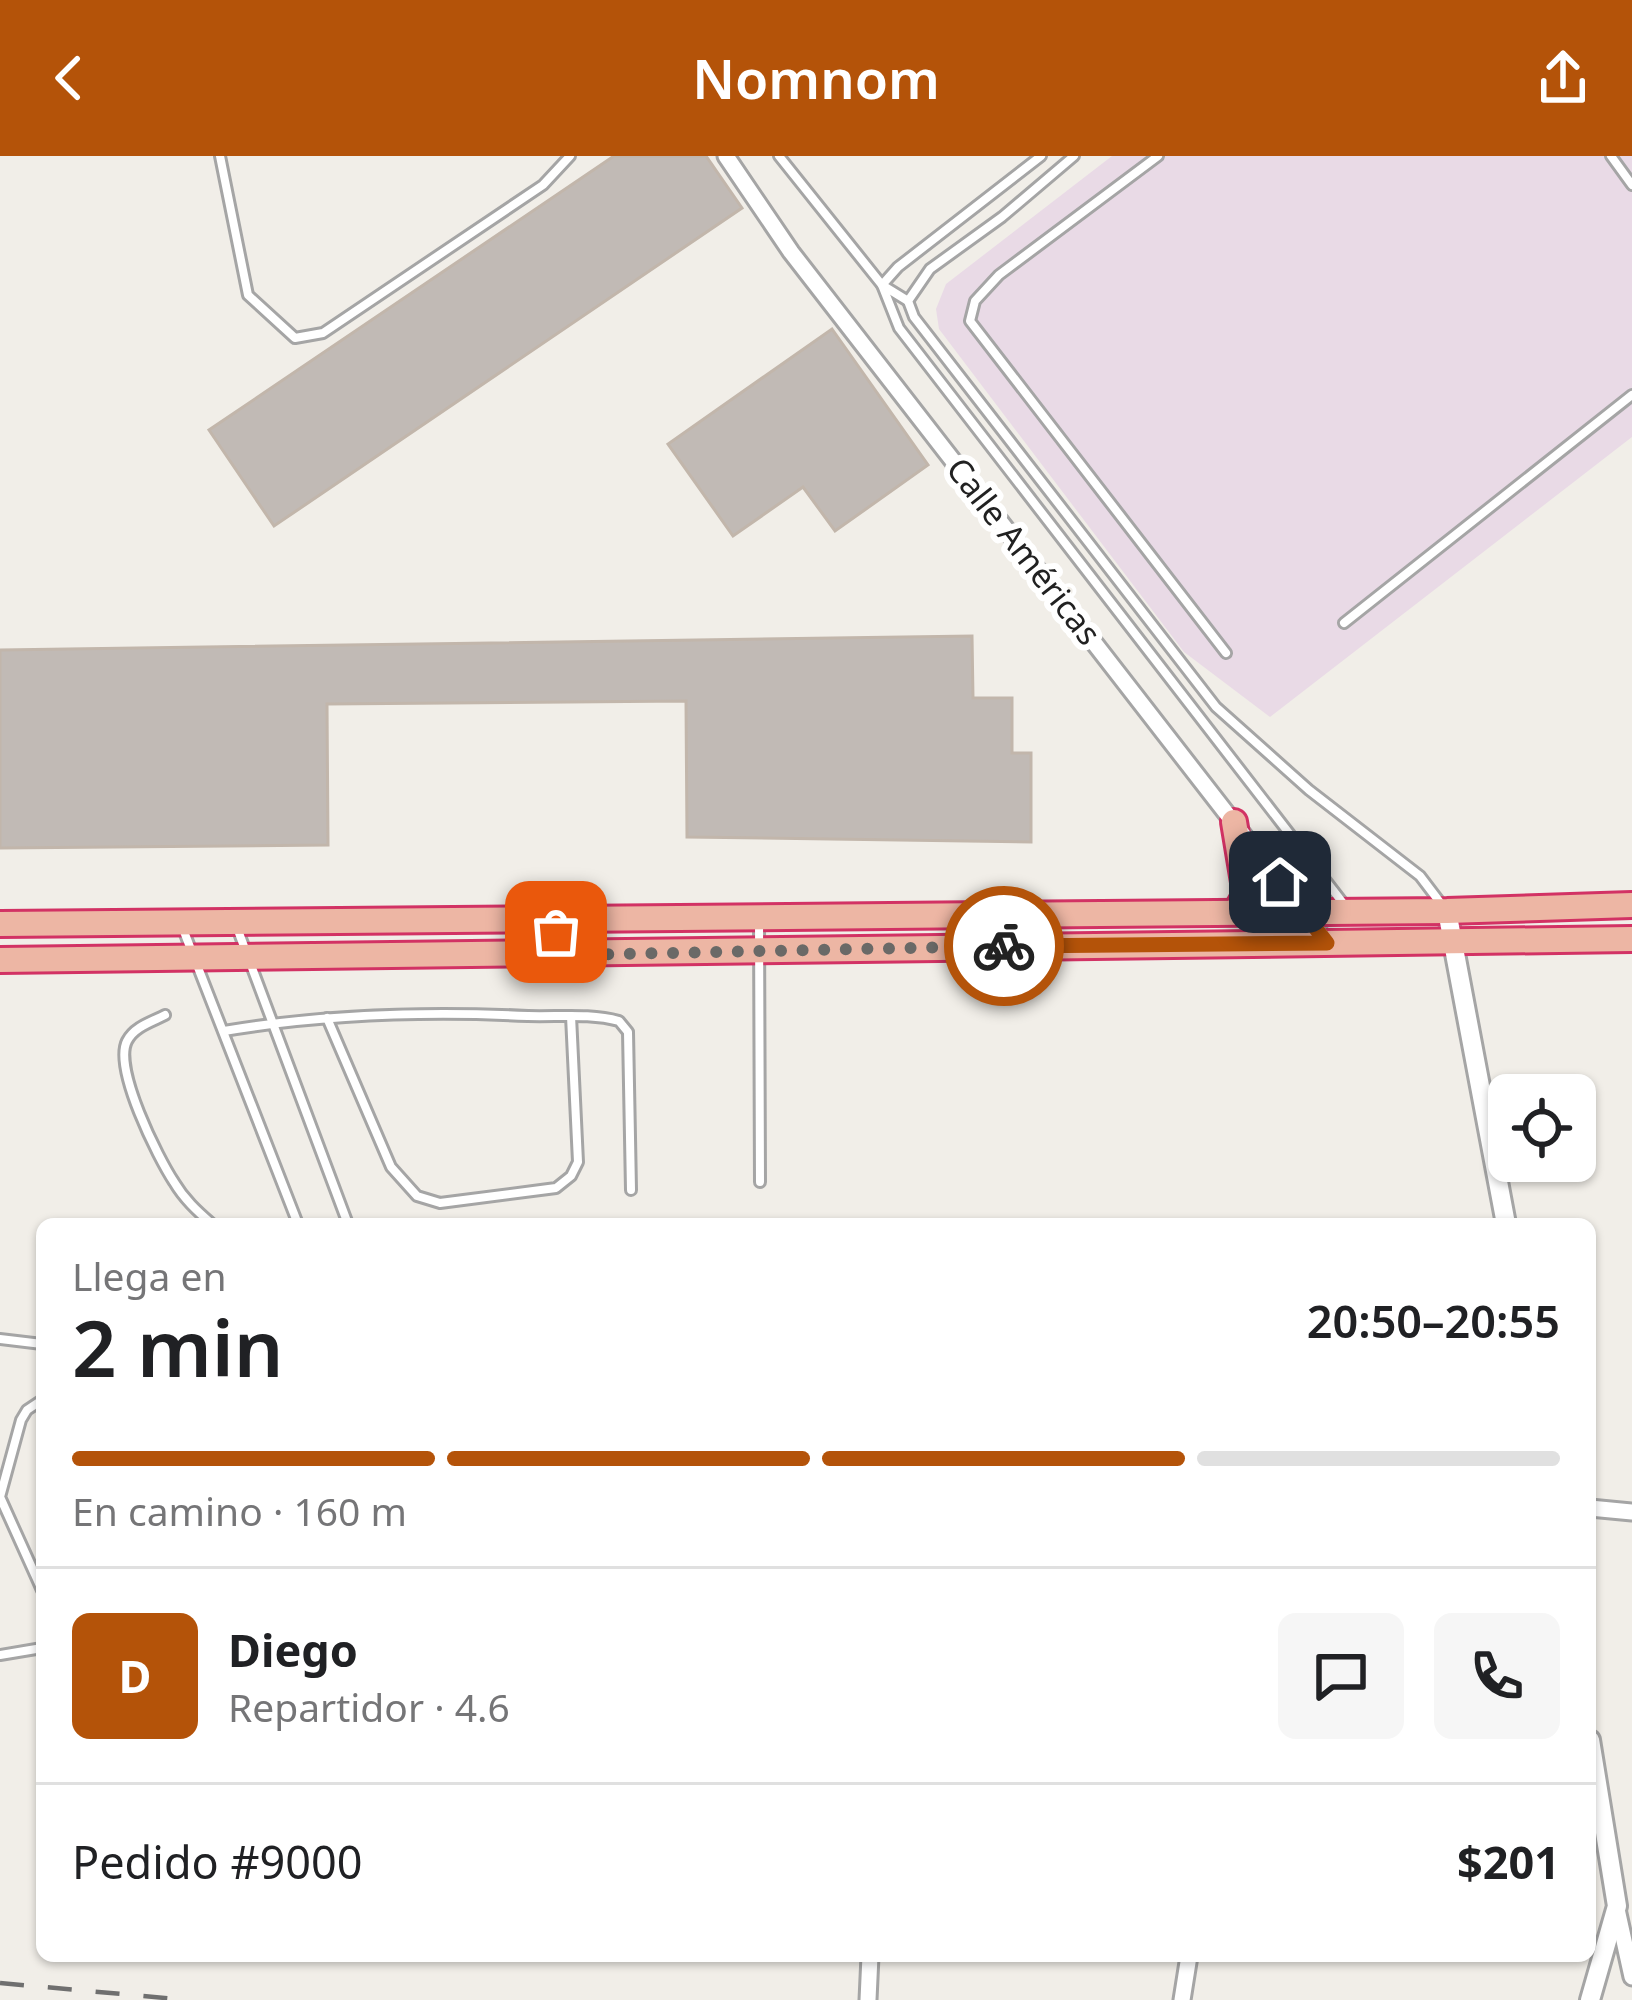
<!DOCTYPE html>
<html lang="es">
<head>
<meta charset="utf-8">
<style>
	:root { --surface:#fff; --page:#f6f6f6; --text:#202124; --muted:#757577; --line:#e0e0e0; --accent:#b45309 }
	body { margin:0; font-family:"Noto Sans",sans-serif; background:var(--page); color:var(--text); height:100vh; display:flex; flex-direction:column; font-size:45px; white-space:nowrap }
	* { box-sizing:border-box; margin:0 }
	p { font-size:39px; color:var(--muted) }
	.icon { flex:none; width:66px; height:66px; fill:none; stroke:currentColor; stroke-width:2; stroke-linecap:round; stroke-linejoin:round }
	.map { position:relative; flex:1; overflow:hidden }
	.details { position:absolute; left:36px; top:1062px; width:1560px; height:744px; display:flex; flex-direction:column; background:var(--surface); border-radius:18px; box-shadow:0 3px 9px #0004 }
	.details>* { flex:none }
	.buttons { position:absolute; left:1488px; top:918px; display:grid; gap:24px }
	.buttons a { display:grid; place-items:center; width:108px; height:108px; border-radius:18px; background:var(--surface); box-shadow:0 3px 9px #0004; font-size:60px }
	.pin { position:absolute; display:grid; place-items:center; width:102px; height:102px; color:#fff; margin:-51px; border-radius:24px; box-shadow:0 6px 18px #0006 }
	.courier { position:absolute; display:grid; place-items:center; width:120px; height:120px; margin:-60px; border:9px solid #b45309; border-radius:50%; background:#fff; color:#222; box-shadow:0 3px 15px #0007 }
	.overview em { font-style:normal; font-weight:600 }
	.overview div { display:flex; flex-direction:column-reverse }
	.overview { display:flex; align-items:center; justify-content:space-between; height:204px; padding:0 36px }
	h1 { font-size:78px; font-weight:600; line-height:90px }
	.bar { display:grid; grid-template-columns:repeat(4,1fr); gap:18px 12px; align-content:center; height:144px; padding:0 36px }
	.bar i { height:15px; border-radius:9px; background:var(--line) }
	.bar .on { background:var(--accent) }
	.bar p { grid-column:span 4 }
	.line { display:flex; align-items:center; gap:30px; padding:0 36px; border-top:3px solid var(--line) }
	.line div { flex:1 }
	.round { display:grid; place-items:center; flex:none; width:126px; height:126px; border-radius:18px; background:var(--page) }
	header { display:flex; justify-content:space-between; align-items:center; height:156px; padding:0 36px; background:var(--accent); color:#fff; font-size:54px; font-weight:600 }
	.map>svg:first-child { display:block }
	.industrial { fill:#e9dae6 }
	.building { fill:#c1bab5; stroke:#c2b6ab; stroke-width:3 }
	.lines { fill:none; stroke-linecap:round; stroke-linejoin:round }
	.service-casing { stroke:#a5a5a5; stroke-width:14 }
	.minor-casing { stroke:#a5a5a5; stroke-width:21 }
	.tertiary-casing { stroke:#a5a5a5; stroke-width:24 }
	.trunk-casing { stroke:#d23264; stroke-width:30 }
	.service { stroke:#fff; stroke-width:8 }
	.minor { stroke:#fff; stroke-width:15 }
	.tertiary { stroke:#fff; stroke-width:18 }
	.trunk { stroke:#edb6a4; stroke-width:24 }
	.rail { stroke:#6f6f6f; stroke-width:4.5; stroke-dasharray:24 24; stroke-linecap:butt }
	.done { stroke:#6a6967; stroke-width:12; stroke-dasharray:0 21.6 }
	.route { stroke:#b45309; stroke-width:15 }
	.labels { text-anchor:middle; stroke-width:12; stroke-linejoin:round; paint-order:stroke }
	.street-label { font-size:33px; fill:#212121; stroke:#fff }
</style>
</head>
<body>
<header><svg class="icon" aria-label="back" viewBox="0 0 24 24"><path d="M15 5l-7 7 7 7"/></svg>Nomnom<svg class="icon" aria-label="share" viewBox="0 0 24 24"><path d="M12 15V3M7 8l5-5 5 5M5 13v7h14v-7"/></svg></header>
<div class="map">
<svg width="1632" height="1844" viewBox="0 0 1632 1844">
	<rect width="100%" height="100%" fill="#f1eee8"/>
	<!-- industrial -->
	<path class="industrial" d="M 1112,0 L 1632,0 L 1632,281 L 1270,561 L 1184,496 L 939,173 L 936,153 L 946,128 Z"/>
	<!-- building -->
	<g class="building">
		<path d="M 614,0 L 706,0 L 742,52 L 274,370 L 209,274 Z"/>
		<path d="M 832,173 L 928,309 L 835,375 L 803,331 L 733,380 L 668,288 Z"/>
		<path d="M 972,480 L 973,542 L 1012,542 L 1012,597 L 1031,597 L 1031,686 L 687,681 L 686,545 L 327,548 L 328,689 L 0,692 L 0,494 Z"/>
	</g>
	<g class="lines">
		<!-- service casing -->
		<g class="service-casing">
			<g id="service">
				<path d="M 220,0 L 248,139 L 295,182 L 323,177 L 543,29 L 570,0"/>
				<path d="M 779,0 L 882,129 L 908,145"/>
				<path d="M 1041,0 L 898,111 L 882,129 L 899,172 L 1346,751"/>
				<path d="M 1074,0 L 1002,61 L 930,113 L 908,145 L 914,161 L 1216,551 L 1309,634 L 1420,720 L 1442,749"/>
				<path d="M 1158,0 L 999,119 L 975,145 L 970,165 L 1226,497"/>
				<path d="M 1611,0 L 1632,29"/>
				<path d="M 1344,467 L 1632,239"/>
				<path d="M 759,763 L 760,1026"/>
				<path d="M 236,769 L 348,1068"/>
				<path d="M 183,773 L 298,1068"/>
				<path d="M 165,859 C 151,866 134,871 127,885 C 113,912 158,1002 174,1026 C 184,1043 197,1055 212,1068"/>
				<path d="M 327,862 L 391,1011 L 417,1040 L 440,1047 L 556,1032 L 571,1020 L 578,1006 L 571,860"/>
				<path d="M 224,875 C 325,858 426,855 528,860 C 558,861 590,857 619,865 L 628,876 L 631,1034"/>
				<path d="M 0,1183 L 42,1188"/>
				<path d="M 42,1244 L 27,1254 L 21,1264 L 0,1341 L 42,1434"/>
				<path d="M 0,1499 L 42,1492"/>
			</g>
		</g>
		<!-- minor casing -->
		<g class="minor-casing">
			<g id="minor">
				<path d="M 726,0 L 791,96 L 1327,787"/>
				<path d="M 1590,1352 L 1632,1356"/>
				<path d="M 1617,1753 L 1632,1821"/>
				<path d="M 868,1844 L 870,1800"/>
				<path d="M 1182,1844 L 1189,1800"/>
			</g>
		</g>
		<!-- tertiary casing -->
		<g class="tertiary-casing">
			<g id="tertiary">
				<path d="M 1447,755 L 1506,1068"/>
				<path d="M 1590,1584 L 1617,1750 L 1590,1844"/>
			</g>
		</g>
		<!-- trunk casing -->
		<g class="trunk-casing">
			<g id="trunk">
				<path d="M 1234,666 L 1246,738 L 1236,756"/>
				<path d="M 0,768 L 1447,755 L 1632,749"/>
				<path d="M 0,804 L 1632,783"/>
			</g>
		</g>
		<!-- service -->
		<use href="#service" class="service"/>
		<!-- minor -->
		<use href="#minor" class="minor"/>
		<!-- tertiary -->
		<use href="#tertiary" class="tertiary"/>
		<!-- trunk -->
		<use href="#trunk" class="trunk"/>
		<!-- rail -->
		<path class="rail" d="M 0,1827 L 187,1844"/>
	</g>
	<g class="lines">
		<!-- done -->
		<path class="done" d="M 556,776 L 561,789 L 573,799 L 1004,790"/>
		<!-- route -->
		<path class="route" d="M 1004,790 L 1327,787 L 1280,726"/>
	</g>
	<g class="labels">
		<!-- street labels -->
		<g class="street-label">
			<text transform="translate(1024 395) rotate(52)" y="12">Calle Américas</text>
		</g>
	</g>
</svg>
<div class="buttons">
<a><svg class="icon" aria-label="locate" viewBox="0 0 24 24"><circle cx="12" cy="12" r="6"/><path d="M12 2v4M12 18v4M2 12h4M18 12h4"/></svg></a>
</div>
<div class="pin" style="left:556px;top:776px;background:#ea580c"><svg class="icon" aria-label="bag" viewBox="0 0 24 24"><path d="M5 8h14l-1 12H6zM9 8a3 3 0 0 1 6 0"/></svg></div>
<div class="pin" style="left:1280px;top:726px;background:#1f2937"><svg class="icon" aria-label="home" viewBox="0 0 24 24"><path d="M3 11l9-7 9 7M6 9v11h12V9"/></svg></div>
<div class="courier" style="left:1004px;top:790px"><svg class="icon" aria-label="bike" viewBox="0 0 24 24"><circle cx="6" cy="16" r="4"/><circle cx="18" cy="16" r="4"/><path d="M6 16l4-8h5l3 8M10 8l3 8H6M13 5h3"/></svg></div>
<section class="details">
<div class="overview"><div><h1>2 min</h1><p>Llega en</p></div><em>20:50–20:55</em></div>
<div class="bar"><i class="on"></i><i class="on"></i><i class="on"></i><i></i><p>En camino · 160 m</p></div>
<div class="line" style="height:216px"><b class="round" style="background:var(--accent);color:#fff">D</b><div><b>Diego</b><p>Repartidor · 4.6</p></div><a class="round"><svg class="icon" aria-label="chat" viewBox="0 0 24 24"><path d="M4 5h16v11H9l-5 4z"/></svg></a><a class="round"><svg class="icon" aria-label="phone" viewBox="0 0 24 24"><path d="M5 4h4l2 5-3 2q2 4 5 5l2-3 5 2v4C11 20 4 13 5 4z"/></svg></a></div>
<div class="line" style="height:156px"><div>Pedido #9000</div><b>$201</b></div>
</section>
</div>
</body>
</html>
